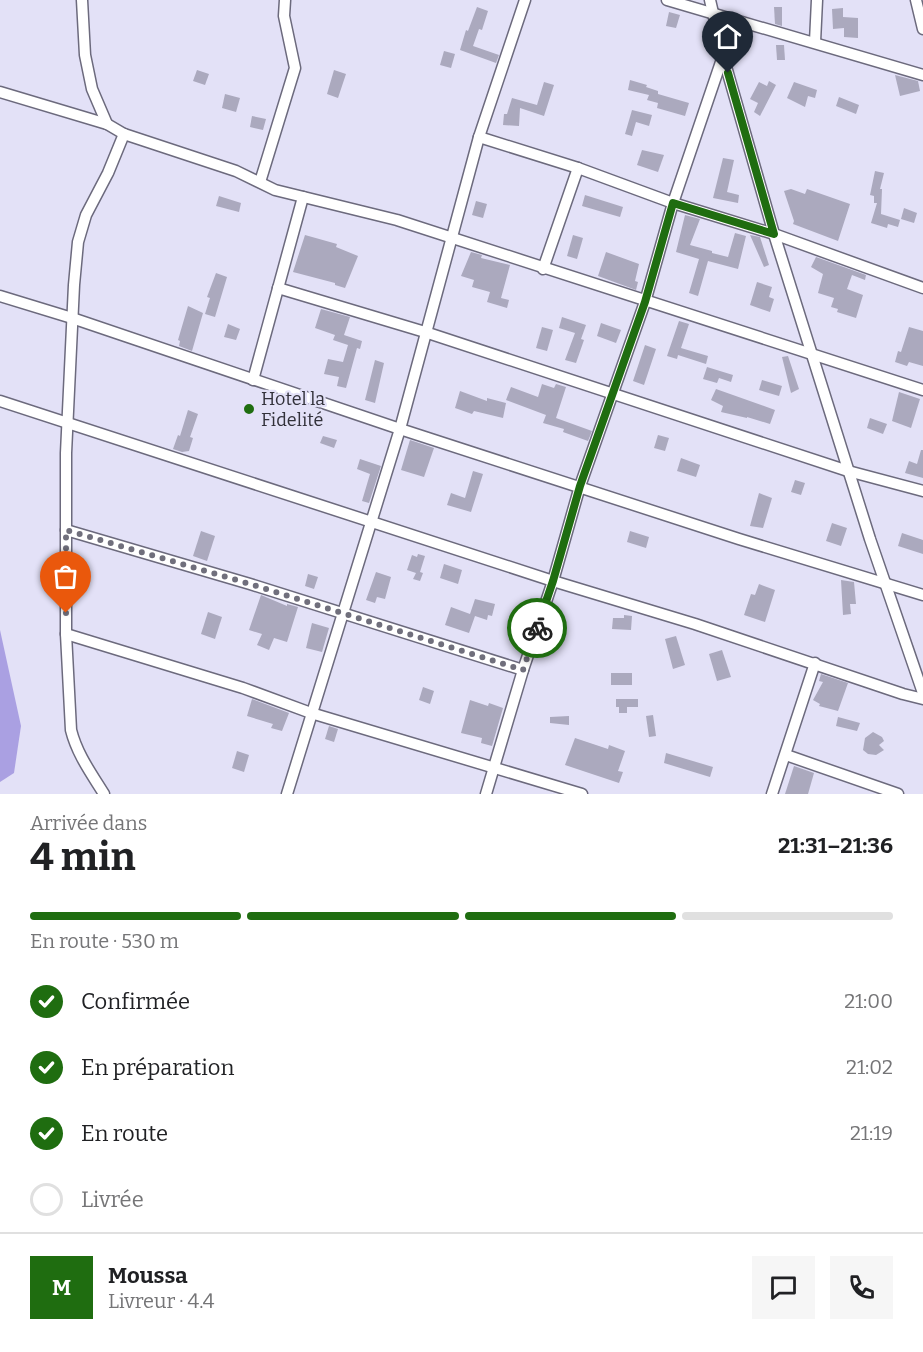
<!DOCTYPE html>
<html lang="fr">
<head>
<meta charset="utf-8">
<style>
	:root { --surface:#fff; --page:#f6f6f6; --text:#202124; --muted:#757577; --line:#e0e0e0; --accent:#1f6d10 }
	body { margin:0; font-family:Bitter,serif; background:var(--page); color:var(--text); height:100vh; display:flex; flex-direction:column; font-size:22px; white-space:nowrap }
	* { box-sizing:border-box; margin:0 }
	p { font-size:20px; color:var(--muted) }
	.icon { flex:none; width:33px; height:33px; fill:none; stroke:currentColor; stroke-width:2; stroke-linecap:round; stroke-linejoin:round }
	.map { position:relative; height:794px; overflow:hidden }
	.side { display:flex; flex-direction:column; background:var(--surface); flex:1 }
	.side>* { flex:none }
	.pin { position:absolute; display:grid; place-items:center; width:51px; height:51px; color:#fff; margin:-62px -26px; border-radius:50% 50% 50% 0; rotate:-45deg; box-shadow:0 0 6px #0007 }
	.pin .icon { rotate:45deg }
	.courier { position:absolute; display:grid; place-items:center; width:60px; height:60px; margin:-30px; border:4px solid #1f6d10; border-radius:50%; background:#fff; color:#222; box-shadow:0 2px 8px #0007 }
	.head em { font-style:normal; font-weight:700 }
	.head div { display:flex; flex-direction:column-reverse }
	.head { display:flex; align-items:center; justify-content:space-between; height:102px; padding:0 30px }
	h1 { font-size:39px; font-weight:700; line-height:45px }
	.bar { display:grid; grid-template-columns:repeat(4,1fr); gap:9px 6px; align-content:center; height:72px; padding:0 30px }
	.bar i { height:8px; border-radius:4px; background:var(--line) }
	.bar .current { background:var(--accent) }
	.bar p { grid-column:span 4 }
	.line { display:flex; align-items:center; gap:15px; padding:0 30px; border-top:2px solid var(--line) }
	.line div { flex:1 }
	.round { display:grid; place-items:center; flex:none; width:63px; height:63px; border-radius:0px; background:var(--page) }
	ol { padding:0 30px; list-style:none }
	li { display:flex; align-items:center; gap:18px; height:66px }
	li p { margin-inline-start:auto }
	li .icon { padding:6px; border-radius:50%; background:var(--accent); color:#fff; stroke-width:4 }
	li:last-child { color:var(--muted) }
	li i { width:33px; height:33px; border:3px solid var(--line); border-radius:50% }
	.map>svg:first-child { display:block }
	.water { fill:#aaa0e2 }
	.building { fill:#aba9be }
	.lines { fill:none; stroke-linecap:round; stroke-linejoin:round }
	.minor-casing { stroke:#6c6a7d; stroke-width:13 }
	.minor { stroke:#fff; stroke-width:10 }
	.done { stroke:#706f7c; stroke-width:6; stroke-dasharray:0 10.8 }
	.route { stroke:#1f6d10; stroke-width:8 }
	.poi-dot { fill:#1f6d10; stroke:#e3e1f7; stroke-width:2 }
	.labels { text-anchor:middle; stroke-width:4.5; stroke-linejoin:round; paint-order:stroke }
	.poi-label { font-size:18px; fill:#32313a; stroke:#e3e1f7; text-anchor:start }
</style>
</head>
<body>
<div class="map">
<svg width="923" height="794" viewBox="0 0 923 794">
	<rect width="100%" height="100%" fill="#e3e1f7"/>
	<!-- water -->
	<path class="water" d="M 0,630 L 21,726 L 14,773 L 0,782 Z"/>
	<!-- building -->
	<g class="building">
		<path d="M 477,7 L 488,11 L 482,30 L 479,29 L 473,46 L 499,55 L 496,63 L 460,50 L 466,30 L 468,31 Z"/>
		<path d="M 774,7 L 782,7 L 782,26 L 775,24 Z"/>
		<path d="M 843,8 L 843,17 L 858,18 L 858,38 L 844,37 L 844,28 L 833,29 L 832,9 Z"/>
		<path d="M 669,12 L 680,15 L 676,28 L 666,26 Z"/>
		<path d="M 776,45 L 784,45 L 785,60 L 777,60 Z"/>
		<path d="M 444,51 L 455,54 L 451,68 L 440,65 Z"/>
		<path d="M 197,70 L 209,74 L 205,85 L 193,81 Z"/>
		<path d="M 334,70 L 346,74 L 338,98 L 327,94 Z"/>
		<path d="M 895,75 L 918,81 L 920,91 L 900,96 Z"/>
		<path d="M 630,80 L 647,85 L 646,87 L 658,91 L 658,94 L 689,103 L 685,116 L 657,108 L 658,103 L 647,100 L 649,95 L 628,90 Z"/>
		<path d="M 769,81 L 776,85 L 760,116 L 754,112 L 758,103 L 750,99 L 759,82 L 767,86 Z"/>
		<path d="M 544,82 L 554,85 L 544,116 L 520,108 L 519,126 L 503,125 L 504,114 L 507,114 L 512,98 L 537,105 Z"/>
		<path d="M 794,82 L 817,90 L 815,98 L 808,96 L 805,107 L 787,98 Z"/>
		<path d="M 225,94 L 240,98 L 236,112 L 222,108 Z"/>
		<path d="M 839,97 L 859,105 L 856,114 L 836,106 Z"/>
		<path d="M 632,110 L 652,115 L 649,126 L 636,122 L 632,136 L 625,134 Z"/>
		<path d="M 252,116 L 266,119 L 263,130 L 250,127 Z"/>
		<path d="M 642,150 L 664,155 L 658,172 L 637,165 Z"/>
		<path d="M 723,158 L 734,160 L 727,192 L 739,195 L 738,203 L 713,198 Z"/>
		<path d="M 875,171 L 884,173 L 880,189 L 882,189 L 881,214 L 900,220 L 898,227 L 888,224 L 887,228 L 871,223 L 877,203 L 874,203 L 874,196 L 870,195 Z"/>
		<path d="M 791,189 L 805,194 L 807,189 L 850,204 L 838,241 L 793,224 L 794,221 L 784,191 Z"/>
		<path d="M 585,195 L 623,207 L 620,217 L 582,206 Z"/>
		<path d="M 219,196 L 241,203 L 239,212 L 216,206 Z"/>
		<path d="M 476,201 L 487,204 L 483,218 L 472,215 Z"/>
		<path d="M 904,208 L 917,213 L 914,223 L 901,219 Z"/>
		<path d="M 685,215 L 700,219 L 690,245 L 712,251 L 712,253 L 728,257 L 735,233 L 746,236 L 738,269 L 708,261 L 698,296 L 689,293 L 699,259 L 676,252 Z"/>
		<path d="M 305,235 L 337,244 L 336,247 L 358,256 L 345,288 L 335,285 L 335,283 L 293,272 Z"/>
		<path d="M 573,235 L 583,238 L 577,259 L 567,256 Z"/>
		<path d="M 750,235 L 760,237 L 769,265 L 764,267 Z"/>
		<path d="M 471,252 L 482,255 L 481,258 L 510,265 L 501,298 L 509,300 L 507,308 L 487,302 L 490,292 L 472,287 L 474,280 L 461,276 Z"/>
		<path d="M 606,252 L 639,264 L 635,281 L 638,282 L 636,290 L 598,276 Z"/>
		<path d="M 816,257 L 866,275 L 865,280 L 852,275 L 847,289 L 863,295 L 856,318 L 837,312 L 838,309 L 831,307 L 834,298 L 818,293 L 823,274 L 811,267 Z"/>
		<path d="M 216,273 L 227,277 L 215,317 L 205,314 L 210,298 L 207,297 Z"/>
		<path d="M 757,282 L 772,287 L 769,297 L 774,299 L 770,312 L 750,305 Z"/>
		<path d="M 188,306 L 203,313 L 192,351 L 179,346 L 180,341 L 178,340 Z"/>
		<path d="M 321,309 L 350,317 L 344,335 L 362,341 L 360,349 L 357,348 L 346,388 L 337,386 L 339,377 L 324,374 L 328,359 L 343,362 L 348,345 L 333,340 L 335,335 L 315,328 Z"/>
		<path d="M 562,317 L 586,325 L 581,339 L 584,340 L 576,363 L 565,360 L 575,333 L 559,328 Z"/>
		<path d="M 679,321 L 689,324 L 681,348 L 708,356 L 706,364 L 678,355 L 677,359 L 667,356 Z"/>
		<path d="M 601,323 L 621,330 L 616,343 L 597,336 Z"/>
		<path d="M 228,324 L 240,329 L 236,340 L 224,337 Z"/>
		<path d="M 542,327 L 553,330 L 547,351 L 536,348 Z"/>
		<path d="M 909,327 L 923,331 L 923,366 L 909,362 L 907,366 L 895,362 L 898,351 L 901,352 Z"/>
		<path d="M 645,345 L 656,349 L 644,385 L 633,381 Z"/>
		<path d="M 788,356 L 799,389 L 791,393 L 782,357 Z"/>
		<path d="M 375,360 L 384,363 L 375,403 L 365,400 Z"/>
		<path d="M 707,367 L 733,375 L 731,382 L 719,378 L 717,383 L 703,379 Z"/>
		<path d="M 762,380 L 782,386 L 779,396 L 759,390 Z"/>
		<path d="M 542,384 L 554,388 L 556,384 L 566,387 L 556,418 L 592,431 L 588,441 L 563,432 L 564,429 L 543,423 L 546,415 L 506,400 L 511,387 L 538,397 Z"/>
		<path d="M 716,389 L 775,410 L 770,424 L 747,417 L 747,418 L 721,412 L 723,406 L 711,400 Z"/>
		<path d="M 460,391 L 487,401 L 487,398 L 506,403 L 503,418 L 474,411 L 472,414 L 455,408 Z"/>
		<path d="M 899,392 L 920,399 L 911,428 L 892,421 Z"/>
		<path d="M 188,410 L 198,414 L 190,437 L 193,438 L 189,451 L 182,452 L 173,449 L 178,435 L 180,436 Z"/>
		<path d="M 870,418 L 887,424 L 883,434 L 867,428 Z"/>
		<path d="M 658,435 L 669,438 L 665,451 L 654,448 Z"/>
		<path d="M 323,436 L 337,440 L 334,448 L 320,443 Z"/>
		<path d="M 410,440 L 434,448 L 424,477 L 401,470 Z"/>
		<path d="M 921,450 L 923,450 L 923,478 L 905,473 L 909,461 L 917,464 Z"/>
		<path d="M 681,458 L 700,465 L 696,477 L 677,471 Z"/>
		<path d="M 360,459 L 381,466 L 369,503 L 362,501 L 370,474 L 357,469 Z"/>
		<path d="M 473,471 L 483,474 L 471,512 L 447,505 L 451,493 L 465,498 Z"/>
		<path d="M 795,480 L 805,483 L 801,495 L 791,492 Z"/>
		<path d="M 759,493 L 772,498 L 763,528 L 750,526 Z"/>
		<path d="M 832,523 L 847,528 L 841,546 L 826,541 Z"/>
		<path d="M 201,531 L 215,536 L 207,561 L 193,556 Z"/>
		<path d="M 630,531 L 649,537 L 646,548 L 627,542 Z"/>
		<path d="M 902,533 L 923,540 L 923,554 L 898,546 Z"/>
		<path d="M 418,554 L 425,556 L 420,572 L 423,573 L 420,581 L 413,579 L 416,573 L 407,570 L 412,555 L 417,557 Z"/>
		<path d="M 444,564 L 462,570 L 458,584 L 440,578 Z"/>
		<path d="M 376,572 L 391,577 L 385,599 L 377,597 L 375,603 L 366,600 Z"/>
		<path d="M 308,574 L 318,577 L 314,589 L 305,586 Z"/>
		<path d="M 841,580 L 854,582 L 856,604 L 850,604 L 851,614 L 843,615 Z"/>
		<path d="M 759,584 L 775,590 L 765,622 L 744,615 L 751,594 L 755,595 Z"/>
		<path d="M 261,595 L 287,606 L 287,604 L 298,607 L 287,642 L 274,638 L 269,650 L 257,645 L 262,634 L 249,630 Z"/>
		<path d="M 475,599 L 495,604 L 492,616 L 488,615 L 487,620 L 475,616 L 469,633 L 445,625 L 451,607 L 470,614 Z"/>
		<path d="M 516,609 L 530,615 L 524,638 L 508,634 Z"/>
		<path d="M 208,612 L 222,617 L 215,639 L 201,634 Z"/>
		<path d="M 624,615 L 632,616 L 631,630 L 612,629 L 613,618 L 624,618 Z"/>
		<path d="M 312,623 L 329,628 L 322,652 L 306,648 Z"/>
		<path d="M 676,636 L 685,665 L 673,669 L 665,639 Z"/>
		<path d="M 722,650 L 731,677 L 717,681 L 709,654 Z"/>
		<rect x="611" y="673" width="21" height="12"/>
		<path d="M 821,674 L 848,683 L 838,711 L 819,706 L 820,704 L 813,700 L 823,682 L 819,681 Z"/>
		<path d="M 423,687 L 434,691 L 430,704 L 419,700 Z"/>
		<path d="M 252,699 L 289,713 L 282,731 L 271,728 L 273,724 L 247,716 Z"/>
		<path d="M 616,699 L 638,699 L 638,707 L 627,707 L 627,713 L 619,713 L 619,707 L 616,707 Z"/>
		<path d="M 470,700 L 488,706 L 489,703 L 503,708 L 492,746 L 481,743 L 482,738 L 461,733 Z"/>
		<path d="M 653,715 L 656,736 L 649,737 L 646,716 Z"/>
		<path d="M 569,716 L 569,725 L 550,723 L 550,717 Z"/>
		<path d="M 838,717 L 860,723 L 857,731 L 836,726 Z"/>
		<path d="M 329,726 L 338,729 L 334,742 L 325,739 Z"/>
		<path d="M 873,732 L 882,737 L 884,741 L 879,745 L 884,750 L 876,755 L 868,754 L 863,750 L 865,738 Z"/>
		<path d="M 575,738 L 608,749 L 609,745 L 625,751 L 618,771 L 623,772 L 619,783 L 565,765 Z"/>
		<path d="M 237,751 L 249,755 L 244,772 L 232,768 Z"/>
		<path d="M 666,753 L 713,767 L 710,777 L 664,763 Z"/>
		<path d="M 794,766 L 814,773 L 808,794 L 785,794 Z"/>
	</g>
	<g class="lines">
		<!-- minor casing -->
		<g class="minor-casing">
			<g id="minor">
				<path d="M 82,0 L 85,55 L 92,89 L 107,124"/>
				<path d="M 667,0 L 923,75"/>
				<path d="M 710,0 L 723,56 L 774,234 L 870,539 L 923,693"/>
				<path d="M 916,0 L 923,29"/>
				<path d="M 815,42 L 817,0"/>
				<path d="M 0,92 L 107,124 L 124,134 L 236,171 L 275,190 L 397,220 L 923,390"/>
				<path d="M 479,137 L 578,168 L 673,203 L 774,234 L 923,288"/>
				<path d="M 260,182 L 295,68 L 284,16 L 285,0"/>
				<path d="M 543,269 L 578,168"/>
				<path d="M 278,288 L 425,332 L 848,471 L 923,491"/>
				<path d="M 0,296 L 72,318 L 400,429 L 739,539 L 923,595"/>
				<path d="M 253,380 L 303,197"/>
				<path d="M 0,401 L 553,581 L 695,624 L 903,694 L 923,699"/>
				<path d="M 66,530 L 250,584 L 523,670"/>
				<path d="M 66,634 L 243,688 L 311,713 L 582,794"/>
				<path d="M 786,755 L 898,794"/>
				<path d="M 104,794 C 91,773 77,754 71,730 L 66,634 L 66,453 L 74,285 L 78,242 L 86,215 L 108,173 L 124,134"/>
				<path d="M 287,794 L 400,429 L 479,137 L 525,0"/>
				<path d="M 486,794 L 523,670 L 553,581 L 580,486 L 645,302 L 673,203 L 723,56"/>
				<path d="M 772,794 L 815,663"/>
			</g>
		</g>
		<!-- minor -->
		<use href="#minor" class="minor"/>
	</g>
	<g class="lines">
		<!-- done -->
		<path class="done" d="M 66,613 L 66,530 L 250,584 L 523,670 L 537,628"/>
		<!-- route -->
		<path class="route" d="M 537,628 L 553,581 L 580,486 L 645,302 L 673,203 L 774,234 L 728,73"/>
	</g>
	<!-- markers -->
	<circle class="poi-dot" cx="249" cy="409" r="6"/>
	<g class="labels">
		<!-- poi labels -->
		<g class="poi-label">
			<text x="261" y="405">Hotel la<tspan x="261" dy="21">Fidelité</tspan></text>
		</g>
	</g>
</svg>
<div class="pin" style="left:66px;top:613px;background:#ea580c"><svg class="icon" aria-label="bag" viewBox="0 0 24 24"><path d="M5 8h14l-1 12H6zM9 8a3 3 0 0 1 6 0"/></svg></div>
<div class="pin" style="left:728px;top:73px;background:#1f2937"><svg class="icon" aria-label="home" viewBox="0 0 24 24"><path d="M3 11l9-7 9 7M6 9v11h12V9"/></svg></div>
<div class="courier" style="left:537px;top:628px"><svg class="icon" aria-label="bike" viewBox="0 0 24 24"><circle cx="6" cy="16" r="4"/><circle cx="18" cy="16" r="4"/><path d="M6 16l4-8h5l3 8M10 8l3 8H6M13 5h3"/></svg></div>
</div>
<section class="side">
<div class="head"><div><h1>4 min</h1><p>Arrivée dans</p></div><em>21:31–21:36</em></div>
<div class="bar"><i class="current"></i><i class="current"></i><i class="current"></i><i></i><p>En route · 530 m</p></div>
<ol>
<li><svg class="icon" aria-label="check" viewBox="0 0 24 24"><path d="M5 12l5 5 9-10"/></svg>Confirmée<p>21:00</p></li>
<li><svg class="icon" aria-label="check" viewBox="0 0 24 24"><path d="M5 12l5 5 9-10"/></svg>En préparation<p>21:02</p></li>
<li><svg class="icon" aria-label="check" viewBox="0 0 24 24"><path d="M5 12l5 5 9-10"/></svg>En route<p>21:19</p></li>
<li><i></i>Livrée</li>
</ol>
<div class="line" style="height:108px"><b class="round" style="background:var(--accent);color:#fff">M</b><div><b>Moussa</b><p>Livreur · 4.4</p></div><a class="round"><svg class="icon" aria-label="chat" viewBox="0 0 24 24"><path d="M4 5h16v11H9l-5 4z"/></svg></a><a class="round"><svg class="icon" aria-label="phone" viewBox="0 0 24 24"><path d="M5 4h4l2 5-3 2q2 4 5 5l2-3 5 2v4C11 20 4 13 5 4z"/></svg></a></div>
</section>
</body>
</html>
